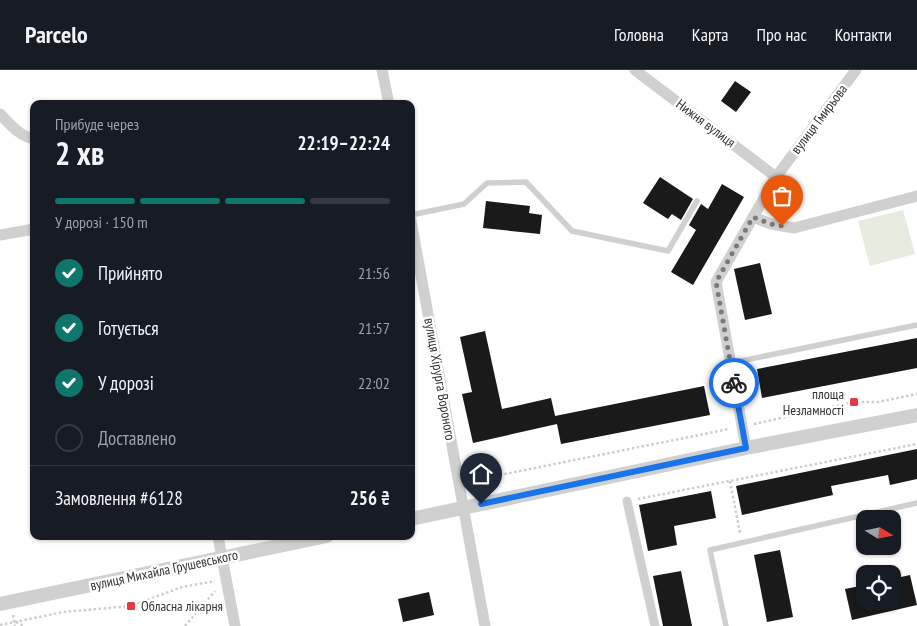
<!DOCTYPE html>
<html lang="uk">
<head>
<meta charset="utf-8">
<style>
	:root { --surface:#171b24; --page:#242831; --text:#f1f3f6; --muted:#9ea1a6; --line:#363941; --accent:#0f766e }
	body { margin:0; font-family:"PT Sans Narrow",sans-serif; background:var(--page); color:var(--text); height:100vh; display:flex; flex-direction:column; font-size:19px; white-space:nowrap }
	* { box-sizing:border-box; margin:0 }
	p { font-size:16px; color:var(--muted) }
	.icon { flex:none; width:28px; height:28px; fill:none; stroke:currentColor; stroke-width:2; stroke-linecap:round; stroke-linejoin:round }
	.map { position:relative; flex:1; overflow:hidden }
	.details { position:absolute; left:30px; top:30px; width:385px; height:440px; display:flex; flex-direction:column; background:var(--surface); border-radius:10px; box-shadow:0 1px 4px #0004 }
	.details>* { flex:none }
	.needle { width:32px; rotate:100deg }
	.buttons { position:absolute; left:856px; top:440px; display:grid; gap:10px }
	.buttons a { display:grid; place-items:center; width:45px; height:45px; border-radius:10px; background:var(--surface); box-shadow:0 1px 4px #0004; font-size:25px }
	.pin { position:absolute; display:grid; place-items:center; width:42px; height:42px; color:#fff; margin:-51px -21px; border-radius:50% 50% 50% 0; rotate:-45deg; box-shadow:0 0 5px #0007 }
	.pin .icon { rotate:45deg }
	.courier { position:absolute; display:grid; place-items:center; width:50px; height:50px; margin:-25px; border:4px solid #1a73e8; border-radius:50%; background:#fff; color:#222; box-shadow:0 1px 6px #0007 }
	.summary em { font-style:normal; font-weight:600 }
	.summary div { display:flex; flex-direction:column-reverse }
	.summary { display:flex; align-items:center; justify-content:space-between; height:85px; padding:0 25px }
	h1 { font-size:32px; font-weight:600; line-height:38px }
	.bar { display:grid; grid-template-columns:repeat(4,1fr); gap:8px 5px; align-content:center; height:60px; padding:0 25px }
	.bar i { height:6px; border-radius:4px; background:var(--line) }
	.bar .on { background:var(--accent) }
	.bar p { grid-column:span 4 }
	.line { display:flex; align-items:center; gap:12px; padding:0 25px; border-top:1px solid var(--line) }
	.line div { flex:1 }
	ol { padding:0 25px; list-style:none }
	li { display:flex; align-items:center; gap:15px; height:55px }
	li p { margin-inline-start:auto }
	li .icon { padding:5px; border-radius:50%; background:var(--accent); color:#fff; stroke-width:4 }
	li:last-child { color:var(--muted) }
	li i { width:28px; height:28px; border:2px solid var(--line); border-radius:50% }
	header { display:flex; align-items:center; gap:30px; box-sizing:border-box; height:70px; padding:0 25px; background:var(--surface); border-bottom:1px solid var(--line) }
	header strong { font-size:24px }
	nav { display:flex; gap:28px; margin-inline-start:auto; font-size:18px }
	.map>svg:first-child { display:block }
	.green { fill:#e6ecdf }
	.building { fill:#1a1a1a }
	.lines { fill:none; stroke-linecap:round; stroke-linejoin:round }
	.path { stroke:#cdcdcd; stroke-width:2.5; stroke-dasharray:2.5 2.5; stroke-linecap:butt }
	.service { stroke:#d0d0d0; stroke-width:5.5 }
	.pedestrian { stroke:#d0d0d0; stroke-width:9 }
	.minor { stroke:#d0d0d0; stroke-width:11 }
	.tertiary { stroke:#d0d0d0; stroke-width:14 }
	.done { stroke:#7a7a7a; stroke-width:5; stroke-dasharray:0 9 }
	.route { stroke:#1a73e8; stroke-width:6 }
	.poi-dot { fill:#e63946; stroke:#fff; stroke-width:2 }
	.labels { text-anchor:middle; stroke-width:5; stroke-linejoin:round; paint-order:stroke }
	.street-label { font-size:14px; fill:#333; stroke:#fff }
	.poi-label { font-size:14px; fill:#333; stroke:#fff; text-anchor:end }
</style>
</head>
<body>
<header>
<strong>Parcelo</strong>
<nav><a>Головна</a><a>Карта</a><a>Про нас</a><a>Контакти</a></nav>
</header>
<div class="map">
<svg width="917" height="556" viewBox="0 0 917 556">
	<rect width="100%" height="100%" fill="#fff"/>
	<!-- green -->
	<path class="green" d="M 903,140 L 915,184 L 870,196 L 858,151 Z"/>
	<!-- building -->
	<g class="building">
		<path d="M 735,11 L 751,22 L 736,42 L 721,31 Z"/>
		<path d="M 660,107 L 693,129 L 681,150 L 672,144 L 668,149 L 643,133 Z"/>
		<path d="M 722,114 L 744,127 L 693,215 L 671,202 L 696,160 L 689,155 L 701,134 L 708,139 Z"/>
		<path d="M 486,131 L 530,136 L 529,143 L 542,145 L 540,164 L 483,158 Z"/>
		<path d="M 760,193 L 772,244 L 745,250 L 734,199 Z"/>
		<path d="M 485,261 L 502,339 L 551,328 L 556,350 L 555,346 L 704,316 L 710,345 L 561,374 L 557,354 L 473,373 L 462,324 L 472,322 L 460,267 Z"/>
		<path d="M 917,268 L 917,298 L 762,328 L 757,299 Z"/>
		<path d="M 917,379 L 917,409 L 890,415 L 888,405 L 831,416 L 833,425 L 742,445 L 736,416 Z"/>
		<path d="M 711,421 L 716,448 L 674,456 L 677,475 L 648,481 L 639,435 Z"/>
		<path d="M 780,480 L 793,547 L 767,552 L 754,485 Z"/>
		<path d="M 681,501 L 692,556 L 663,556 L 653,506 Z"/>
		<path d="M 910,505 L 917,535 L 852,550 L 845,519 L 865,515 L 865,531 L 892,531 L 892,509 Z"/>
		<path d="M 429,522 L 434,545 L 403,552 L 398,529 Z"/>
	</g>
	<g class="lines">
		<!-- path -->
		<g class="path">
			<path d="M 754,354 L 854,332 L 878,332 L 917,324"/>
			<path d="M 470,411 L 729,359"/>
			<path d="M 730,411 L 740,463"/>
			<path d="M 638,429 L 917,374"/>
			<path d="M 13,545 L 15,556"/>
			<path d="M 16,552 L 24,556"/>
			<path d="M 0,555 L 63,542 L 131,536 L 182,517 L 215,511"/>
			<path d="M 185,556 L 215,521"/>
		</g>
		<!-- service -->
		<g class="service">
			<path d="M 411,145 L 464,134 L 487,113 L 526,112 L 572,161 L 668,181 L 697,131"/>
			<path d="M 731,293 L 917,255"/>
			<path d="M 726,556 L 710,480 L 917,433"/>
		</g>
		<!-- pedestrian -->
		<path class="pedestrian" d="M 627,431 L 655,556"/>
		<!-- minor -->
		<g class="minor">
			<path d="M 382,0 L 389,34"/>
			<path d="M 635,0 L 776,107"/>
			<path d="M 0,44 C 10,54 19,66 34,69"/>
			<path d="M 753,147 L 771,154 L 794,158 L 917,126"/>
			<path d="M 411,151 L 485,556"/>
			<path d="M 0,165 L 34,159"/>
			<path d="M 746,378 L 716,212 L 776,107 L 856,0"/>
			<path d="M 218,466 L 235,556"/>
		</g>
		<!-- tertiary -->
		<g class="tertiary">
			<path d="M 411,449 L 746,378 L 917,345"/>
			<path d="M 0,534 L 327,466"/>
		</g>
	</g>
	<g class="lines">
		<!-- done -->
		<path class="done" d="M 734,313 L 716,212 L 753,147 L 771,154 L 782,156"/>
		<!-- route -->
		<path class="route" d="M 481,434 L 746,378 L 734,313"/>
	</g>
	<!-- markers -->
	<g class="poi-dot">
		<rect x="849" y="327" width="10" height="10" rx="2.5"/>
		<rect x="126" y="531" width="10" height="10" rx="2.5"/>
	</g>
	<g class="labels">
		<!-- street labels -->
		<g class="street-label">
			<text transform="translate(819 49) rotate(-53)" y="5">вулиця Гмирьова</text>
			<text transform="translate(706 53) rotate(37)" y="5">Нижня вулиця</text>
			<text transform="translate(440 309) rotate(80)" y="5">вулиця Хірурга Вороного</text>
			<text transform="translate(164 500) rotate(-12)" y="5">вулиця Михайла Грушевського</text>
		</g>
		<!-- poi labels -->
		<g class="poi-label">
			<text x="844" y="329">площа<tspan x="844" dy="16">Незламності</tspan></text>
			<text x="141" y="541" text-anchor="start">Обласна лікарня</text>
		</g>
	</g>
</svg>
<div class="buttons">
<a><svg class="needle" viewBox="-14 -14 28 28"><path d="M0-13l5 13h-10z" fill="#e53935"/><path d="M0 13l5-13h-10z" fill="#9ea1a6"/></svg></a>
<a><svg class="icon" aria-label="locate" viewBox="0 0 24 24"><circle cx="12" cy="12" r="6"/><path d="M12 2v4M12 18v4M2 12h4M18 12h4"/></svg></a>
</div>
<div class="pin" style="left:782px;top:156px;background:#ea580c"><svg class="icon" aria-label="bag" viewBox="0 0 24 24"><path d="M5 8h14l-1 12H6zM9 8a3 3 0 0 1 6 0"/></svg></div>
<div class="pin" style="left:481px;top:434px;background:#1f2937"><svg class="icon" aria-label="home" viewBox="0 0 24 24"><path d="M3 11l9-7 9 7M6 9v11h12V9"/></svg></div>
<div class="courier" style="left:734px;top:313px"><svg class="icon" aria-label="bike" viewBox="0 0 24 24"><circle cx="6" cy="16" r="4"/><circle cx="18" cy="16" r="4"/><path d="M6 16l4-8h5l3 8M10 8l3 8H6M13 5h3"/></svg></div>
<section class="details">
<div class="summary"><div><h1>2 хв</h1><p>Прибуде через</p></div><em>22:19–22:24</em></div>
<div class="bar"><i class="on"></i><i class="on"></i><i class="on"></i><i></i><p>У дорозі · 150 m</p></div>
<ol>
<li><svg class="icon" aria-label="check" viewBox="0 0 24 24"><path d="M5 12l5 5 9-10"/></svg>Прийнято<p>21:56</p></li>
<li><svg class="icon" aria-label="check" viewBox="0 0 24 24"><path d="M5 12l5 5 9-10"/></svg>Готується<p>21:57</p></li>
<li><svg class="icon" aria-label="check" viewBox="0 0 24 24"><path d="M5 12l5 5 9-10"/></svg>У дорозі<p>22:02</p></li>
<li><i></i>Доставлено</li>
</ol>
<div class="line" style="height:65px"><div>Замовлення #6128</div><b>256 ₴</b></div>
</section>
</div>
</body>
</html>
